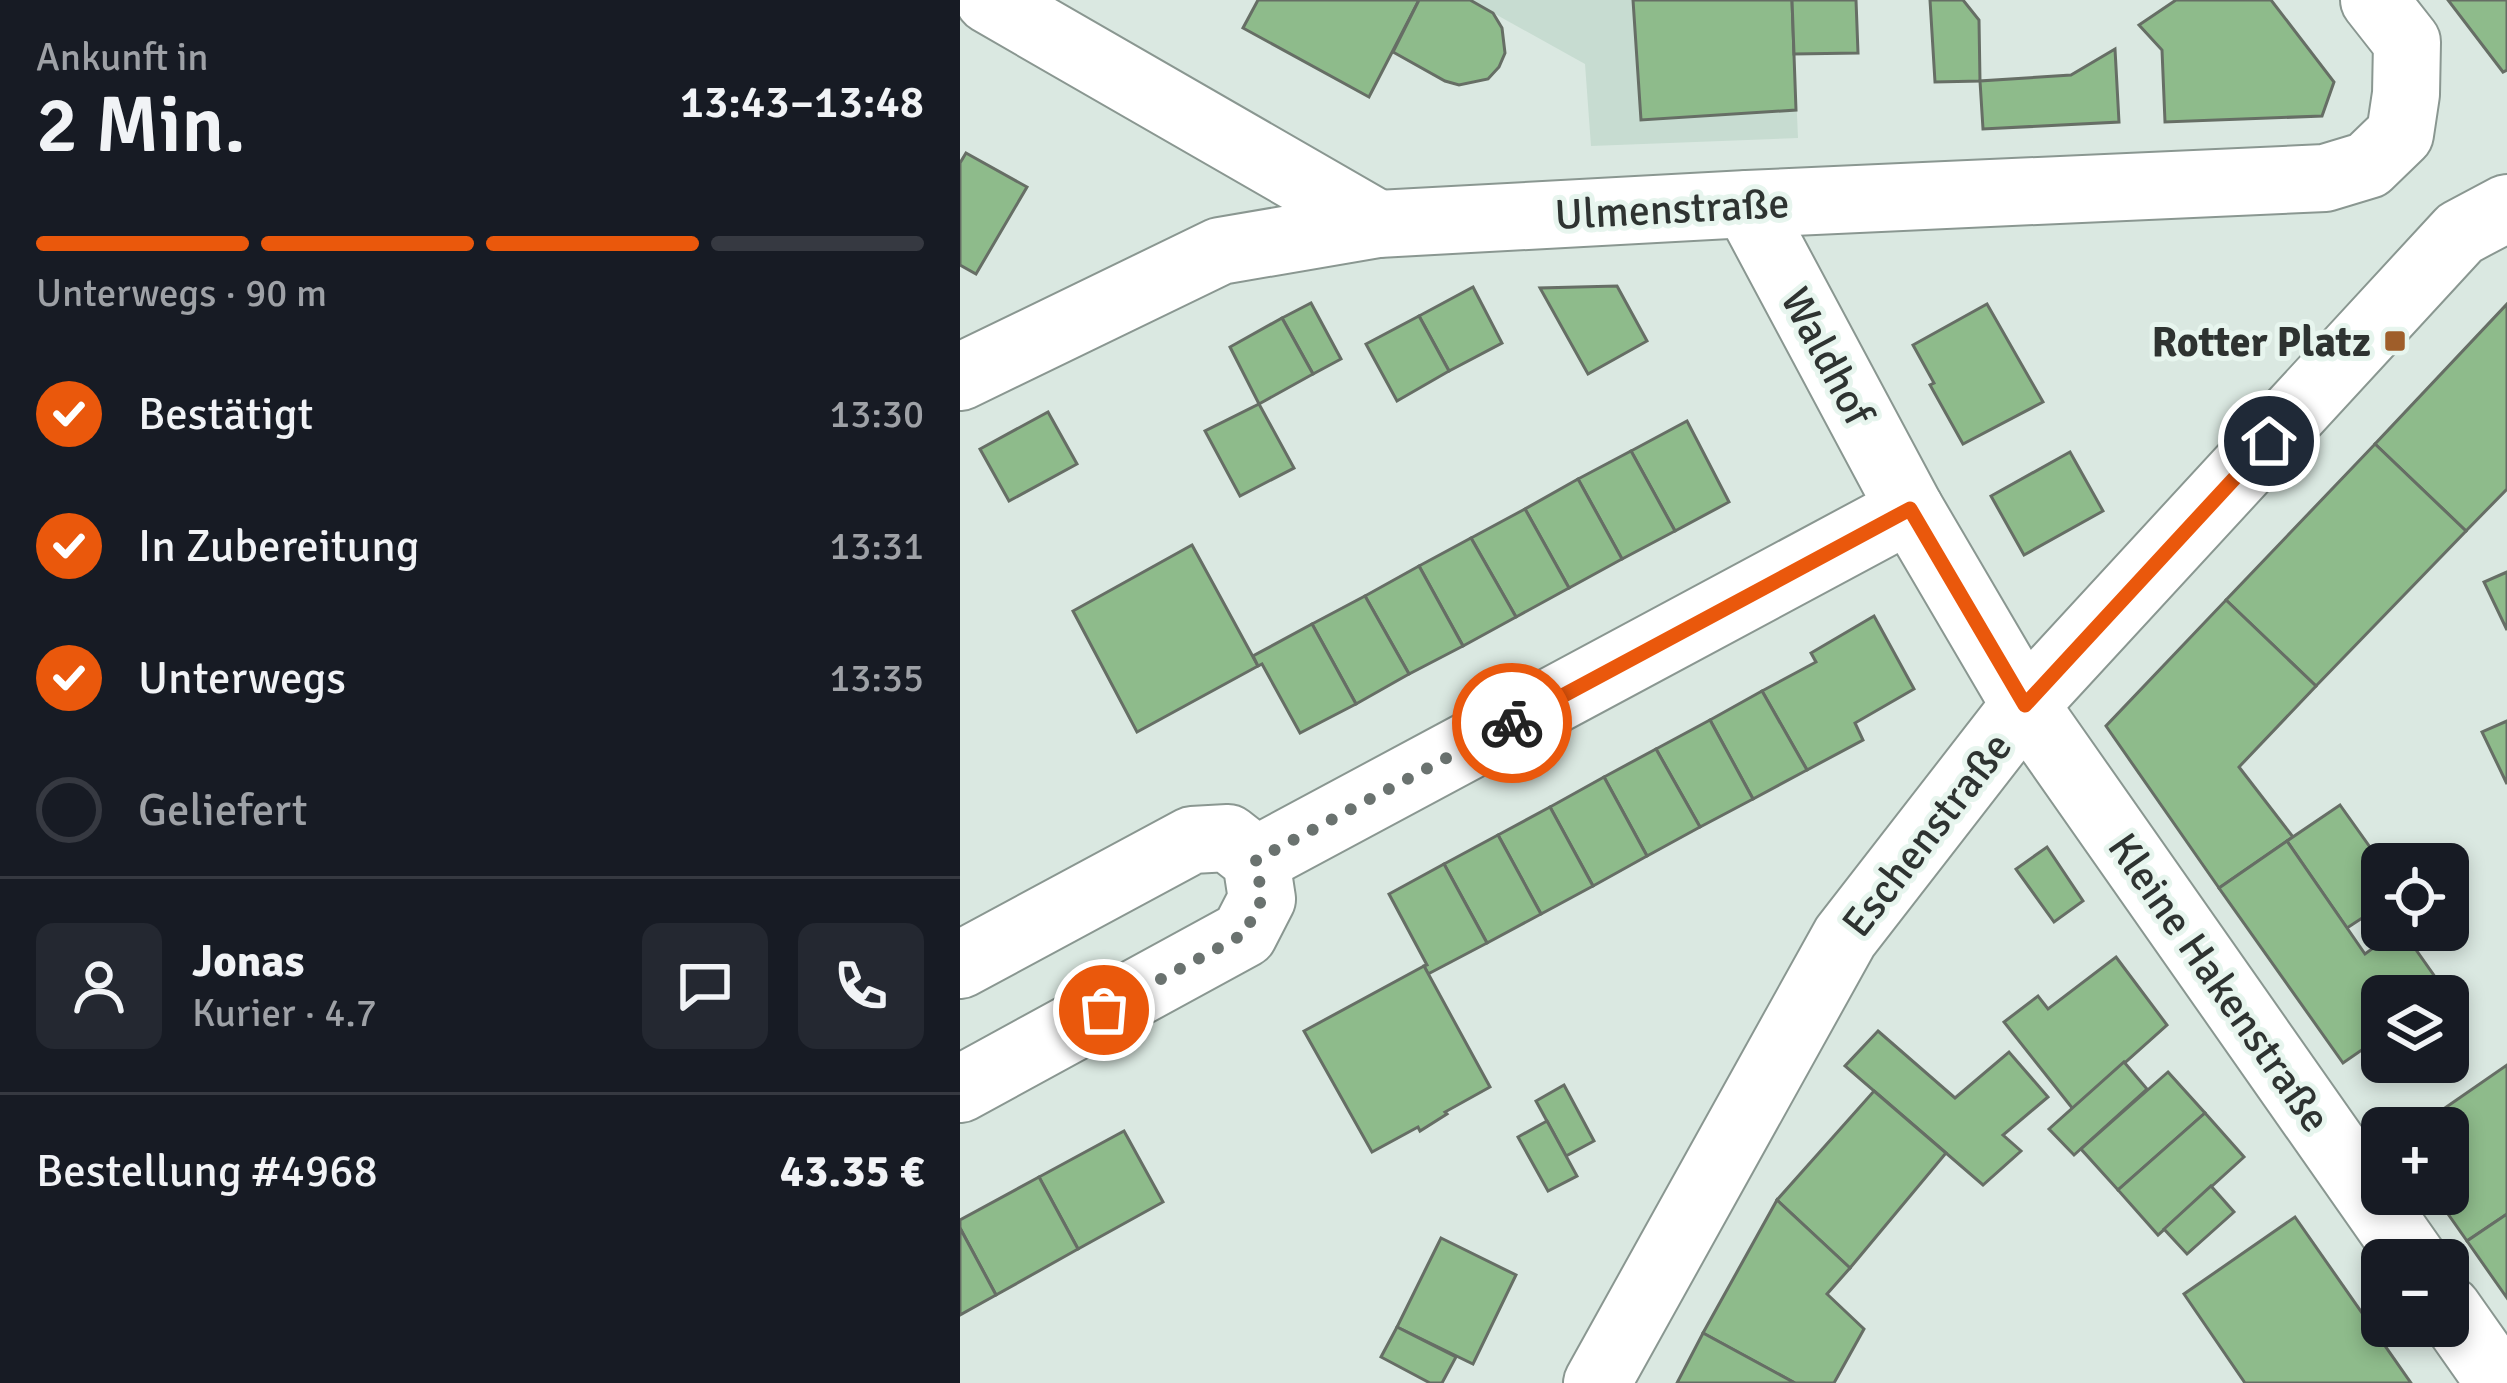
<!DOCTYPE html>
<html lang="de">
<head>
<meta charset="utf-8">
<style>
	:root { --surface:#171b24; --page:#242831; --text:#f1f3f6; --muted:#9ea1a6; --line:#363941; --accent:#ea580c }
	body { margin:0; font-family:Signika,sans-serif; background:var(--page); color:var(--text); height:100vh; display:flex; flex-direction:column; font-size:45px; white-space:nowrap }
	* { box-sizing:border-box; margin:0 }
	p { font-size:39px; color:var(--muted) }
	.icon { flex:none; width:66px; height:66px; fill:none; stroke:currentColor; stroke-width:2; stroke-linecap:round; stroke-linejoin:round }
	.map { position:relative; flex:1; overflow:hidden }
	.panel { display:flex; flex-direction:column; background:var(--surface); width:960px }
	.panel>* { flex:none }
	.buttons { position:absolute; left:1401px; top:843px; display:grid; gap:24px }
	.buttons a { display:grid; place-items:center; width:108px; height:108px; border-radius:18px; background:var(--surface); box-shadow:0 6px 18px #0003; font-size:60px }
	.pin { position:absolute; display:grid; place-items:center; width:102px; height:102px; color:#fff; margin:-51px; border:6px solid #fff; border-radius:50%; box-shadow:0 3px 12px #0007 }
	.courier { position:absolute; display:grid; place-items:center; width:120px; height:120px; margin:-60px; border:9px solid #ea580c; border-radius:50%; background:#fff; color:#222; box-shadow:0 3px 15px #0007 }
	.overview em { font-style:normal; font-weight:600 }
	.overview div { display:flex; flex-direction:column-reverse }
	.overview { display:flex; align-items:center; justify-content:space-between; height:204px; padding:0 36px }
	h1 { font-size:78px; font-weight:600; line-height:90px }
	.bar { display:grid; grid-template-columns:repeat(4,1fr); gap:18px 12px; align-content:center; height:144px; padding:0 36px }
	.bar i { height:15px; border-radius:9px; background:var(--line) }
	.bar .active { background:var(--accent) }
	.bar p { grid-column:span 4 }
	.line { display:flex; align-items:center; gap:30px; padding:0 36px; border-top:3px solid var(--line) }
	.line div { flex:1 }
	.round { display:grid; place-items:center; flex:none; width:126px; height:126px; border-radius:18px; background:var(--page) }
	ol { padding:0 36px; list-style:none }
	li { display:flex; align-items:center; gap:36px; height:132px }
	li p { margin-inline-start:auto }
	li .icon { padding:12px; border-radius:50%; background:var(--accent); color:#fff; stroke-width:4 }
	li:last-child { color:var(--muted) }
	li i { width:66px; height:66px; border:6px solid var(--line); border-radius:50% }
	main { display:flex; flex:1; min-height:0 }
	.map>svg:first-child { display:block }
	.built { fill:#c7dcd1 }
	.building { fill:#8ebb8b; stroke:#666e65; stroke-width:3 }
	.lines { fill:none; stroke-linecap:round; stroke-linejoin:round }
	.street-casing { stroke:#8a9791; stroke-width:70 }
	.street { stroke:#fff; stroke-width:66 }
	.done { stroke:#6a726f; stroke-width:12; stroke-dasharray:0 21.6 }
	.route { stroke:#ea580c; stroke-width:15 }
	.poi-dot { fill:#9f5e2a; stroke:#e7f5ee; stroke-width:4.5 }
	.labels { text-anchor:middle; stroke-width:10; stroke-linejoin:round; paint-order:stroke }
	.street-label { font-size:42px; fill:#2e3331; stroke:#e7f5ee }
	.poi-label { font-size:42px; font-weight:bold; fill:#2e3331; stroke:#e7f5ee; text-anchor:end }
</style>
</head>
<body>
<main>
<section class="panel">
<div class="overview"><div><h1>2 Min.</h1><p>Ankunft in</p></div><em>13:43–13:48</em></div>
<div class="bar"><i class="active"></i><i class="active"></i><i class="active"></i><i></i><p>Unterwegs · 90 m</p></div>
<ol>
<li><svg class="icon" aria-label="check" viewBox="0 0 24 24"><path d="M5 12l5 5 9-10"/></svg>Bestätigt<p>13:30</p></li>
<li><svg class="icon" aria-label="check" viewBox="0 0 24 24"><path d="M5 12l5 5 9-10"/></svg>In Zubereitung<p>13:31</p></li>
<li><svg class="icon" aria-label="check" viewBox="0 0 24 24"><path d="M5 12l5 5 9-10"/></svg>Unterwegs<p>13:35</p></li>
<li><i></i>Geliefert</li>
</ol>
<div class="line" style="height:216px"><a class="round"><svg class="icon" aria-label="person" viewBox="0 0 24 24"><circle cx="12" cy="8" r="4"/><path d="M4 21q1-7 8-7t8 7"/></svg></a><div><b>Jonas</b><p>Kurier · 4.7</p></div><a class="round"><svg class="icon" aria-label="chat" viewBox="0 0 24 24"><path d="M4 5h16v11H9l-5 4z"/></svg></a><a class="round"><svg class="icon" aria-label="phone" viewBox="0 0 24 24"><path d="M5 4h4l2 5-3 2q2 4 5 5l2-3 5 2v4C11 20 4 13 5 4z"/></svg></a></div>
<div class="line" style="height:156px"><div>Bestellung #4968</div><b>43.35 €</b></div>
</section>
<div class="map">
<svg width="1547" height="1383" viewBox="0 0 1547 1383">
	<rect width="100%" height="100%" fill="#dae8e1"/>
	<!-- built -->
	<path class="built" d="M 510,0 L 832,0 L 838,138 L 631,146 L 625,64 Z"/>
	<!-- building -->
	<g class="building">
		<path d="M 298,0 L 459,0 L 409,97 L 283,28 Z"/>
		<path d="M 459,0 L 510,0 L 533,13 L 542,28 L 545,53 L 539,67 L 528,79 L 499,85 L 485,81 L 433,52 Z"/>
		<path d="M 673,0 L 832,0 L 836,110 L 681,120 Z"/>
		<path d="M 832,0 L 896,0 L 898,53 L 834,54 Z"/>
		<path d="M 970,0 L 1003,0 L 1019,20 L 1020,81 L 975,82 Z"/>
		<path d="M 1216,0 L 1311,0 L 1374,82 L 1362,116 L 1205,122 L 1202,50 L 1179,25 Z"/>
		<path d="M 1488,0 L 1547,0 L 1547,70 L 1543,72 Z"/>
		<path d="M 1155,49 L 1159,122 L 1023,129 L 1020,81 L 1111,75 Z"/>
		<path d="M 6,153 L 67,187 L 16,274 L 0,265 L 0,163 Z"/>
		<path d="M 657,286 L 687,341 L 628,374 L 580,288 Z"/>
		<path d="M 513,287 L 542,343 L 489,371 L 459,316 Z"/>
		<path d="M 351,303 L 381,359 L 353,374 L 322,318 Z"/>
		<path d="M 1027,304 L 1083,402 L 1003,444 L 970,385 L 974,383 L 953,345 Z"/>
		<path d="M 1547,304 L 1547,489 L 1506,531 L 1415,444 Z"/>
		<path d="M 459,316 L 489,371 L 437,401 L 406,344 Z"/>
		<path d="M 322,318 L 353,374 L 299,404 L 270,347 Z"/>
		<path d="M 299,404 L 334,468 L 280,496 L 245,431 Z"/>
		<path d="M 88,412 L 117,464 L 49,501 L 20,449 Z"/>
		<path d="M 727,421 L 769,502 L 715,531 L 671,451 Z"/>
		<path d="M 1415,444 L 1506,531 L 1356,686 L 1266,600 Z"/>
		<path d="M 671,451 L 715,531 L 662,559 L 618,479 Z"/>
		<path d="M 1110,452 L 1143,511 L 1064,555 L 1031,496 Z"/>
		<path d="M 618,479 L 662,559 L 609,588 L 565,509 Z"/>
		<path d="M 565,509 L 609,588 L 556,617 L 511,538 Z"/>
		<path d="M 511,538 L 556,617 L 503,646 L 459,566 Z"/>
		<path d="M 232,545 L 298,666 L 177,732 L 113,611 Z"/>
		<path d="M 459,566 L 503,646 L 449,674 L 405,596 Z"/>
		<path d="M 1547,572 L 1547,630 L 1524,582 Z"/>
		<path d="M 405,596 L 449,674 L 396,704 L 352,624 Z"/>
		<path d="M 1266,600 L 1356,686 L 1279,767 L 1333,837 L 1259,888 L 1146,726 Z"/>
		<path d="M 914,616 L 954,689 L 895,723 L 903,740 L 847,770 L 802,691 L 856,662 L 851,653 Z"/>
		<path d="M 352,624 L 396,704 L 340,733 L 302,664 L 298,666 L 293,656 Z"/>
		<path d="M 802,691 L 847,770 L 793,799 L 750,720 Z"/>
		<path d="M 750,720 L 793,799 L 740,827 L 696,749 Z"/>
		<path d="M 1547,721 L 1547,784 L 1522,732 Z"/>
		<path d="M 696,749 L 740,827 L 687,856 L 644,777 Z"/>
		<path d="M 644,777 L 687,856 L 633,886 L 590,807 Z"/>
		<path d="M 1380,805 L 1422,864 L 1422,905 L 1387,928 L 1327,841 Z"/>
		<path d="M 590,807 L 633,886 L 581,914 L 538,835 Z"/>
		<path d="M 538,835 L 581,914 L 527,943 L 484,864 Z"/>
		<path d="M 1327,841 L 1405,954 L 1438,930 L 1442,930 L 1485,991 L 1479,996 L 1422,996 L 1422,1036 L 1383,1063 L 1259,888 Z"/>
		<path d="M 1087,847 L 1123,901 L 1094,922 L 1056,869 Z"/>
		<path d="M 484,864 L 527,943 L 468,974 L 464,966 L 467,965 L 429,894 Z"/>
		<path d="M 1156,957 L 1207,1025 L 1113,1109 L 1044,1022 L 1078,996 L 1088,1009 Z"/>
		<path d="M 464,966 L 530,1087 L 485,1112 L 487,1114 L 460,1131 L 458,1127 L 412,1152 L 344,1031 Z"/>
		<path d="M 918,1031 L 995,1098 L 1049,1052 L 1088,1097 L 1043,1135 L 1061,1151 L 1023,1185 L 885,1066 Z"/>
		<path d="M 1164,1062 L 1187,1089 L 1114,1155 L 1089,1129 Z"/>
		<path d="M 1547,1065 L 1547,1214 L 1507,1241 L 1474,1194 L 1488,1194 L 1488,1128 L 1456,1128 Z"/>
		<path d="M 1208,1072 L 1245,1113 L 1158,1190 L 1121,1149 Z"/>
		<path d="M 604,1085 L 634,1141 L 606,1156 L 576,1101 Z"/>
		<path d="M 914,1091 L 986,1153 L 890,1268 L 817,1200 Z"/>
		<path d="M 1245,1113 L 1284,1157 L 1198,1235 L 1158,1190 Z"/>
		<path d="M 587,1121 L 617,1176 L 588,1191 L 558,1137 Z"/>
		<path d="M 164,1131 L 203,1202 L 118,1249 L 79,1177 Z"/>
		<path d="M 79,1177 L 118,1249 L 36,1295 L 0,1228 L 0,1220 Z"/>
		<path d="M 1251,1186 L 1274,1212 L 1227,1254 L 1204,1229 Z"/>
		<path d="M 817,1200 L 890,1268 L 867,1294 L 904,1329 L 874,1383 L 835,1383 L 743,1333 Z"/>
		<path d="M 1547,1214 L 1547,1298 L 1507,1241 Z"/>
		<path d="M 1335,1217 L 1451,1383 L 1285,1383 L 1224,1294 Z"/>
		<path d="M 0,1228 L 36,1295 L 0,1315 Z"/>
		<path d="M 481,1238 L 556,1275 L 513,1364 L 437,1327 Z"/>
		<path d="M 437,1327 L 496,1357 L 482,1383 L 470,1383 L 421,1357 Z"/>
		<path d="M 743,1333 L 835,1383 L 717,1383 Z"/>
	</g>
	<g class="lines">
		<!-- street casing -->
		<g class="street-casing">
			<g id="street">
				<path d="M 29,0 L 418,224"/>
				<path d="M 787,204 L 950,509 L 1065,705 L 1454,1260"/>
				<path d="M 0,377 L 260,251 L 418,224 L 787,204 L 1365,178 L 1408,165 L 1440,134 L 1446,94 L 1447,42 L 1414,0"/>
				<path d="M 296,860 L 950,509"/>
				<path d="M 0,965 L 232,840 L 268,838 L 296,860 L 302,899 L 284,934 L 0,1089"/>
				<path d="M 1488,1309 L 1540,1383"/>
				<path d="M 637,1383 L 885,937 L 1065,705 L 1500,233 L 1547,208"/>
			</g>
		</g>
		<!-- street -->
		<use href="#street" class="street"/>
	</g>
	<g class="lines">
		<!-- done -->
		<path class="done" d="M 144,1010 L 284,934 L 302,899 L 296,860 L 552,723"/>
		<!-- route -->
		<path class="route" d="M 552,723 L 950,509 L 1065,705 L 1309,441"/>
	</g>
	<!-- markers -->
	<rect class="poi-dot" x="1423" y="329" width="24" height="24" rx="6"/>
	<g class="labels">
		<!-- street labels -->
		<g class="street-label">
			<text transform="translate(712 208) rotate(-3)" y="15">Ulmenstraße</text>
			<text transform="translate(868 356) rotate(62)" y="15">Waldhof</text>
			<text transform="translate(966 834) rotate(-52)" y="15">Eschenstraße</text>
			<text transform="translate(1260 982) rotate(55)" y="15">Kleine Hakenstraße</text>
		</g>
		<!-- poi labels -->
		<g class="poi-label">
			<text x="1411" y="356">Rotter Platz</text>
		</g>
	</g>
</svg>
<div class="buttons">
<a><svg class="icon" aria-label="locate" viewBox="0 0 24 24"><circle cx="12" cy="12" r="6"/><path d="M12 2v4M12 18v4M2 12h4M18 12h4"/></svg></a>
<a><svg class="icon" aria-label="layers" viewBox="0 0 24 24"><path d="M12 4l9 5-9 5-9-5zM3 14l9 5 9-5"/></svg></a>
<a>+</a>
<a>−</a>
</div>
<div class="pin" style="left:144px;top:1010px;background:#ea580c"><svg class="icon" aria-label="bag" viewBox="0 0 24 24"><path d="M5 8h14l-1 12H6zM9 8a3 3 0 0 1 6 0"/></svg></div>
<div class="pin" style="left:1309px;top:441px;background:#1f2937"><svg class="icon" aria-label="home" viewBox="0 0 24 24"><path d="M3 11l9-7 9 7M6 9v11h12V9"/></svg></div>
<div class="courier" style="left:552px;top:723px"><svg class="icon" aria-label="bike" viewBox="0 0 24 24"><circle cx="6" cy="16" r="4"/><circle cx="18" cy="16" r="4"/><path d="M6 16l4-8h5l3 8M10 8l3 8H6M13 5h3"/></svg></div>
</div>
</main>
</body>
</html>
